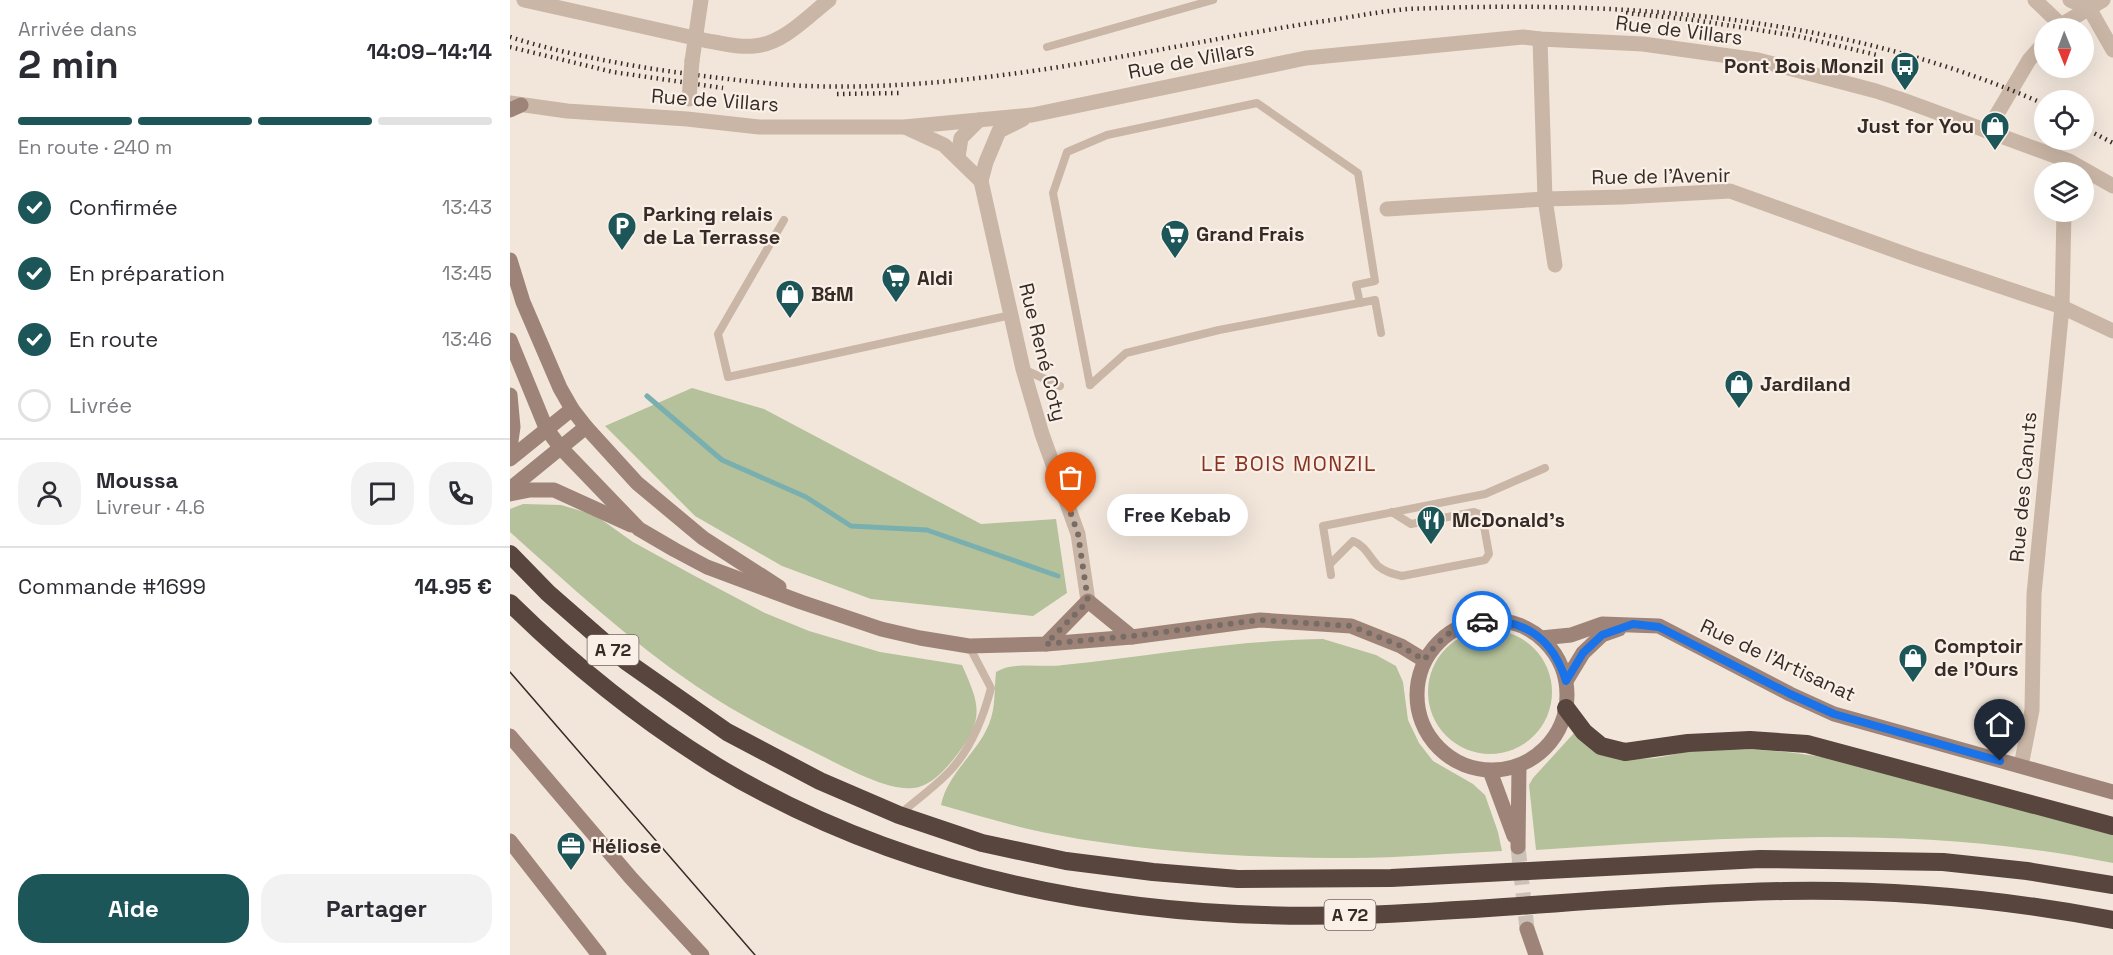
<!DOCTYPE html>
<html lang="fr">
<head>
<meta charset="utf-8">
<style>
	:root { --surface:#fff; --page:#f2f2f3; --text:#2b2b33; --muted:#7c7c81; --line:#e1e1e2; --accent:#1c5658 }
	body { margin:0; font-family:"Space Grotesk",sans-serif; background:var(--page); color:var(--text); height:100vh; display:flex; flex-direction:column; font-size:22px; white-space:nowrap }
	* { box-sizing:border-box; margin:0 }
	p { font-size:20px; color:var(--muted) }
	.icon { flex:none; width:33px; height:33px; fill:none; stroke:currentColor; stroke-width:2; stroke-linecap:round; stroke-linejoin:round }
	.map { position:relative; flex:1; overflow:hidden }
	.side { display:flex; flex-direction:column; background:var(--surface); width:510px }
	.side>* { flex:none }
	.needle { width:39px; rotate:179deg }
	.tools { position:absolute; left:1524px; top:18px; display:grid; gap:12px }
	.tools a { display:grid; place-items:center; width:60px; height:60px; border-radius:50%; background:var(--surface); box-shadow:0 6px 24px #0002; font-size:30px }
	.pin { position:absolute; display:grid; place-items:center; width:51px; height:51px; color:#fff; margin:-62px -26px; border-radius:50% 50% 50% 0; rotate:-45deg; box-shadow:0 0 6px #0007 }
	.pin .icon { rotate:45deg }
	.courier { position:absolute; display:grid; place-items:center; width:60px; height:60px; margin:-30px; border:4px solid #1a73e8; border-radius:50%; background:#fff; color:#222; box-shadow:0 2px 8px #0007 }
	.bubble { position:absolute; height:42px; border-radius:21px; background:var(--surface); box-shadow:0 6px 24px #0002; font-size:20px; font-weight:700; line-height:42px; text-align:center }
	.overview em { font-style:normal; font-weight:700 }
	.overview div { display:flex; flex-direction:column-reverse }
	.overview { display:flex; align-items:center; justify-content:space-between; height:102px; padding:0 18px }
	h1 { font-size:39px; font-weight:700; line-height:45px }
	.bar { display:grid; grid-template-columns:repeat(4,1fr); gap:9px 6px; align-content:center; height:72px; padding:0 18px }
	.bar i { height:8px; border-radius:4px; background:var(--line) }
	.bar .selected { background:var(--accent) }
	.bar p { grid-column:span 4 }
	.line { display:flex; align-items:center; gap:15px; padding:0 18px; border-top:2px solid var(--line) }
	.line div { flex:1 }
	.round { display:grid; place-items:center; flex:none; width:63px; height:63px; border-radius:24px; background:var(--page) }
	ol { padding:0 18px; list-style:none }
	li { display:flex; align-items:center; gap:18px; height:66px }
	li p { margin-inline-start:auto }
	li .icon { padding:6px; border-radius:50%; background:var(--accent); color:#fff; stroke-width:4 }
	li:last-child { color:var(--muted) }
	li i { width:33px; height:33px; border:3px solid var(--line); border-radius:50% }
	.primary-button { display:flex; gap:12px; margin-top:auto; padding:12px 18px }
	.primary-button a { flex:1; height:69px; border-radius:24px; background:var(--accent); color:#fff; font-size:24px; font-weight:700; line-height:69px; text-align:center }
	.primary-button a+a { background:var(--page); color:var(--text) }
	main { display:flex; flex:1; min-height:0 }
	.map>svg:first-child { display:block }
	.green { fill:#b5c19b }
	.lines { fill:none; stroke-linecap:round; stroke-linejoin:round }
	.stream { stroke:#79afaf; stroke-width:5 }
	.secondary-tunnel { stroke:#ccc1b7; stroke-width:15; stroke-dasharray:15 8; stroke-linecap:butt }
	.lane { stroke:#cab6a6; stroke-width:8 }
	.street { stroke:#cab6a6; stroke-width:15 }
	.secondary { stroke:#9e8478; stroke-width:15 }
	.highway { stroke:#57453e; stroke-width:18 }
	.tram { stroke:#362c27; stroke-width:1.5 }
	.rail { stroke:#362c27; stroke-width:4.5; stroke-dasharray:1.5 4.5; stroke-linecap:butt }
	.street-bridge { stroke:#cab6a6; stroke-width:15 }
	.done { stroke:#786d66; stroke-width:6; stroke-dasharray:0 10.8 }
	.route { stroke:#1a73e8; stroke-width:8 }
	.labels { text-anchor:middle; stroke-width:4.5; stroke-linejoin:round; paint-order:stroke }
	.shield { fill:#faf0e7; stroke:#716761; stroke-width:1.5 }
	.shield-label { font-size:18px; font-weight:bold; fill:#362c27 }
	.street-label { font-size:20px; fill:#362c27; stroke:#faf0e7 }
	.poi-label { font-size:20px; font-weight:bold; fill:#362c27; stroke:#faf0e7; text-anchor:start }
	.neighbourhood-label { font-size:21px; letter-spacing:1.5px; fill:#863420; stroke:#faf0e7 }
</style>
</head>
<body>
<main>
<section class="side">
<div class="overview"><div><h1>2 min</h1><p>Arrivée dans</p></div><em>14:09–14:14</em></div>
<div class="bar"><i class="selected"></i><i class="selected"></i><i class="selected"></i><i></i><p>En route · 240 m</p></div>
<ol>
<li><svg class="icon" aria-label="check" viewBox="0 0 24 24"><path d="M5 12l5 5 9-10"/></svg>Confirmée<p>13:43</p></li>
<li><svg class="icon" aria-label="check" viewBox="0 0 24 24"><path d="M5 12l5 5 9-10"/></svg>En préparation<p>13:45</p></li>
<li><svg class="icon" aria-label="check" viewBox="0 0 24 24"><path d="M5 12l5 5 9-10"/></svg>En route<p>13:46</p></li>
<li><i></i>Livrée</li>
</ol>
<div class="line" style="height:108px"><a class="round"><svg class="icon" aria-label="person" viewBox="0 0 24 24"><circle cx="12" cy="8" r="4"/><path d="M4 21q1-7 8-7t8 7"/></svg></a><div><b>Moussa</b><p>Livreur · 4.6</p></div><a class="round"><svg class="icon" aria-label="chat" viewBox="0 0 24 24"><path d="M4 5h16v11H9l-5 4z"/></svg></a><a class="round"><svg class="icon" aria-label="phone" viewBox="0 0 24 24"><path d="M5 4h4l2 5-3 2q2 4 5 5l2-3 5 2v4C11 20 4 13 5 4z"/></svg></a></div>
<div class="line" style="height:78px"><div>Commande #1699</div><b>14.95 €</b></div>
<div class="primary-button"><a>Aide</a><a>Partager</a></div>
</section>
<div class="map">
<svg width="1603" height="955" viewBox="0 0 1603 955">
	<rect width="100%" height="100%" fill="#f2e6db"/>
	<!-- green -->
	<g class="green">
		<path d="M 182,388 L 254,409 L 471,524 L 546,519 L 557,593 L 523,616 L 361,599 L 272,566 L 185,516 L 95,426 Z"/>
		<path d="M 13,504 L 51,505 L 85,515 L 123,542 L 183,575 L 255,613 L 299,631 L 370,652 L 452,665 C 470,705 475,719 446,756 C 436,769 420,787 403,788 C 379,791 340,770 318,759 C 273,737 227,714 186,686 C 120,641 59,585 0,532 L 0,509 Z"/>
		<circle cx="980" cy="692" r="62"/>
		<path d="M 813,639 L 866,655 L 886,666 L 893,682 L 898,720 L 909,743 L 923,761 L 963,784 L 975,795 L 988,832 L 992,851 C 942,853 891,858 841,858 C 742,858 640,853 542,834 C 504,827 468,815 431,805 C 438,772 467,754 479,724 C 486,707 484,690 486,672 C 504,661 532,668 553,665 C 640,656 726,640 813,639 Z"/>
		<path d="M 1064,733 C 1079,739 1114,756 1128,758 C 1149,761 1170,751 1191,750 C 1235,747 1277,751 1319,758 L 1603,834 L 1603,863 C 1413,824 1218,837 1026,850 L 1019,785 L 1023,778 Z"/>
	</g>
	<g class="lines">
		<!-- stream -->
		<path class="stream" d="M 137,396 L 212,460 L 296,497 L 341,526 L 417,530 L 548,576"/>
		<!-- secondary-tunnel -->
		<path class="secondary-tunnel" d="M 1008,847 L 1017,929"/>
		<!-- lane -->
		<g class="lane">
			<path d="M 537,47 L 703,0"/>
			<path d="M 274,220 L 208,334 L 218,377 L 501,315"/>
			<path d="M 513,369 L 550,386"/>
			<path d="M 580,385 L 543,193 L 557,152 L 597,135 L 747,103 L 848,173 L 865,281 L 846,285 L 850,303"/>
			<path d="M 580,385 L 616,353 L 709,330 L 865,300 L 871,333"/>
			<path d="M 820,564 L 843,541 C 856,546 859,557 868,566 C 875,572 883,574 892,576 L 975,560 L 979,554 L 972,515 L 964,512 L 901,524 L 882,512"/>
			<path d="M 821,575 L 813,526 L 975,494 L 1035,468"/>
			<path d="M 390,814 C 405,801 422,789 437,774 C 460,751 473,719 481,688 L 459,646"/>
		</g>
		<!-- street -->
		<g class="street">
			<path d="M 14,0 L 198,41 C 213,43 229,48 244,46 C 273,44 297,17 319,0"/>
			<path d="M 1525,0 L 1551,25 L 1593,0"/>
			<path d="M 1560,0 L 1579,8"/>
			<path d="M 1579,8 L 1603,50"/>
			<path d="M 1030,39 L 1035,199 L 1045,265"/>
			<path d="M 182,61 L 191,0"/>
			<path d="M 0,103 L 57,111 L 177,119 L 249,127 L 394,127 L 522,115 L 796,58 L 1013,37 L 1030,39 L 1133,44 L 1248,60 L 1366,91 L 1393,100 L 1559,161 L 1603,186"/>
			<path d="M 513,119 L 489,131 L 476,162 L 471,181 L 513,369 L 532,434 L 568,534 L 578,601"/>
			<path d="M 397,128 L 434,145 L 471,181"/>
			<path d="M 1477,131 L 1519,60 L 1534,43"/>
			<path d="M 448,157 L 451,138 L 469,120"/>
			<path d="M 877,209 L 1035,199 L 1112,197 L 1220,191 L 1406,258 L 1552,307 L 1603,331"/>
			<path d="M 1511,766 L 1522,710 L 1524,594 L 1552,307 L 1554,212"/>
		</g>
		<!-- secondary -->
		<g class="secondary">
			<path d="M 0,110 L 11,105"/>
			<path d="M 0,260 L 13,302 L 50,388 L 62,409 L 76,427 L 127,483 L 193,538 L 269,587"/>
			<path d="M 0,340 L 36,428 L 50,447 L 129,529 L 165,550 L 197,567 L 291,602 L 371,629 L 410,638 L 459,646 L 536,644 L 622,637 L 750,620 L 841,626 L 891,646 L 914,660"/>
			<path d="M 0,395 L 3,427 L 0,448"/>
			<path d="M 0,459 L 62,409"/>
			<path d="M 0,489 L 76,427"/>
			<path d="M 0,494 L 20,490 L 44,490 L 121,525"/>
			<circle cx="982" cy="695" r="75"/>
			<path d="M 1031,638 L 1061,635 L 1092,624 L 1149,626 L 1280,694 L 1324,714 L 1603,792"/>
			<path d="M 536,644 L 578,601 L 622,637"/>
			<path d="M 1056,681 L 1073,653 L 1092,635 L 1109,629"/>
			<path d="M 0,736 L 121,878 L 192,955"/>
			<path d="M 980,771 L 1004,836"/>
			<path d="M 0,841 L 89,955"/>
			<path d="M 1008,847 L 1009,766"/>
			<path d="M 1017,929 L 1026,955"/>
		</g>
		<!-- highway -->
		<g class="highway">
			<path d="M 0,554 L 38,593 L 117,662 L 217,732 L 310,781 L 389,815 L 472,843 L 556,861 L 643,872 L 728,879 L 881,878 L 1250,859 L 1433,862 L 1517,871 L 1603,885"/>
			<path d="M 0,603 C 63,665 131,720 206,766 C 401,883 625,922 850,915 C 992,910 1132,894 1274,891 C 1385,889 1494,899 1603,920"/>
			<path d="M 1056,708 L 1074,732 L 1091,746 L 1115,752 L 1178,743 L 1240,740 L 1297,744 L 1603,826"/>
		</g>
		<!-- tram -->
		<path class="tram" d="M 0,672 L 245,955"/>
		<!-- rail -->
		<g class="rail">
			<path d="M 1116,13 L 1184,20 L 1287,36 L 1367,55"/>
			<path d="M 0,37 C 44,51 91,60 137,68 C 184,75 230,81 277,85 C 376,91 477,79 574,63 C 659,49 743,31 828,19 C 852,15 875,11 898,9 C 1115,0 1334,15 1534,104"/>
			<path d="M 0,47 L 103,72 L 213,88"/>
			<path d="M 327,94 L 390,93"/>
			<path d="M 1574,128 L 1603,143"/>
		</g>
		<!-- street-bridge -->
		<path class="street-bridge" d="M 179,99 L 182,61"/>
	</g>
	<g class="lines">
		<!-- done -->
		<path class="done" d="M 561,514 L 568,534 L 578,601 L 536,644 L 622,636 L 750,620 L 841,626 L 891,646 L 914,660 C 928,641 946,622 972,621"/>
		<!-- route -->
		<path class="route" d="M 972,621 C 1016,619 1043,639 1056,681 L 1073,653 L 1092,635 L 1123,624 L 1149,627 L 1280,694 L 1324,714 L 1490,761"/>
	</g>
	<!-- icons -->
	<defs>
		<g id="bus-pin" transform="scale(1.5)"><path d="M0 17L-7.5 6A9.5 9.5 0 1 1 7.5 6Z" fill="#1c5658" stroke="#faf0e7"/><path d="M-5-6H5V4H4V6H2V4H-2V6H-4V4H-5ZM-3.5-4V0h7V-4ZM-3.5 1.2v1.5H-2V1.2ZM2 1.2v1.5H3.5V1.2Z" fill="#fff"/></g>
		<g id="shop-pin" transform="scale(1.5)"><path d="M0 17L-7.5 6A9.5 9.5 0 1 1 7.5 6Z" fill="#1c5658" stroke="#faf0e7"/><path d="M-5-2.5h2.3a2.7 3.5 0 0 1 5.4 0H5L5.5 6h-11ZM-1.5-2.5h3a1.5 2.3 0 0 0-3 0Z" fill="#fff"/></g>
		<g id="parking-pin" transform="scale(1.5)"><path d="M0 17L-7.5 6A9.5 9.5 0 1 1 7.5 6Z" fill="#1c5658" stroke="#faf0e7"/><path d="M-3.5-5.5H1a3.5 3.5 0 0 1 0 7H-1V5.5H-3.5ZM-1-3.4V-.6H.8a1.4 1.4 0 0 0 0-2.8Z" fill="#fff"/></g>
		<g id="supermarket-pin" transform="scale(1.5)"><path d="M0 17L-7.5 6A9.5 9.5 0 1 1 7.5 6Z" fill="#1c5658" stroke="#faf0e7"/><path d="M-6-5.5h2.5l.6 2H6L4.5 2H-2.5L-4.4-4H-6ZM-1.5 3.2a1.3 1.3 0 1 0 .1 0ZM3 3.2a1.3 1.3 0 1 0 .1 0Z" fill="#fff"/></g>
		<g id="restaurant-pin" transform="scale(1.5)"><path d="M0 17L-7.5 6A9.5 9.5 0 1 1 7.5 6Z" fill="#1c5658" stroke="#faf0e7"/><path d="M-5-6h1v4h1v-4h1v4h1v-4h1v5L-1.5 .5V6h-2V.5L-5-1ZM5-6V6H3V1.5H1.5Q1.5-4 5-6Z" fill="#fff"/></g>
		<g id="office-pin" transform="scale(1.5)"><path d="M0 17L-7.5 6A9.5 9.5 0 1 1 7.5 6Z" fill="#1c5658" stroke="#faf0e7"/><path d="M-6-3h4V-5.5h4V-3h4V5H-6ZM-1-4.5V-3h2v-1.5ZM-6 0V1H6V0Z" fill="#fff"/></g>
	</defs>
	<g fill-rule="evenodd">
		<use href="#bus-pin" x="1395" y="66"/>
		<use href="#shop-pin" x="1485" y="126"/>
		<use href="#parking-pin" x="112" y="226"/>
		<use href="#supermarket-pin" x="665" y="234"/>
		<use href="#supermarket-pin" x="386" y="278"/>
		<use href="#shop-pin" x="280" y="294"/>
		<use href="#shop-pin" x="1229" y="384"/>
		<use href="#restaurant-pin" x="921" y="520"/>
		<use href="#shop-pin" x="1403" y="658"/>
		<use href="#office-pin" x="61" y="846"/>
	</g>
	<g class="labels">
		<!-- shield labels -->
		<g class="shield">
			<rect x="77.5" y="635" width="51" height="30" rx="4.5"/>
			<rect x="814.5" y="900" width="51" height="30" rx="4.5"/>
		</g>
		<g class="shield-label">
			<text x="103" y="656">A 72</text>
			<text x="840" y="921">A 72</text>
		</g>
		<!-- street labels -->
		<g class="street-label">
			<text transform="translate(1169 30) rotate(7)" y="7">Rue de Villars</text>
			<text transform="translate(681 60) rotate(-11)" y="7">Rue de Villars</text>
			<text transform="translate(205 100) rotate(4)" y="7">Rue de Villars</text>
			<text transform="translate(1151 176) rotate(-1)" y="7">Rue de l'Avenir</text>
			<text transform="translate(533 352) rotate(76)" y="7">Rue René Coty</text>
			<text transform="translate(1513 487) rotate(-85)" y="7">Rue des Canuts</text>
			<text transform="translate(1268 660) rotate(25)" y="7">Rue de l'Artisanat</text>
		</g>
		<!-- poi labels -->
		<g class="poi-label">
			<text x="1374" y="73" text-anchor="end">Pont Bois Monzil</text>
			<text x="1464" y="133" text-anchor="end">Just for You</text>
			<text x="133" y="221">Parking relais<tspan x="133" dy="23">de La Terrasse</tspan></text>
			<text x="686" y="241">Grand Frais</text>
			<text x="407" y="285">Aldi</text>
			<text x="301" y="301">B&amp;M</text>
			<text x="1250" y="391">Jardiland</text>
			<text x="942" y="527">McDonald's</text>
			<text x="1424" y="653">Comptoir<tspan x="1424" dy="23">de l'Ours</tspan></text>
			<text x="82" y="853">Héliose</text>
		</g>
		<!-- neighbourhood labels -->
		<g class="neighbourhood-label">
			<text x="779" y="471">LE BOIS MONZIL</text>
		</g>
	</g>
</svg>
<div class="tools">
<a><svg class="needle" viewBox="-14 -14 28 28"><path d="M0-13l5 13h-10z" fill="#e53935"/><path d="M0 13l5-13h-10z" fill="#7c7c81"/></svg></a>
<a><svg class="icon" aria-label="locate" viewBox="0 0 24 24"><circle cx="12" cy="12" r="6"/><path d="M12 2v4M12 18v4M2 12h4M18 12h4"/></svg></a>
<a><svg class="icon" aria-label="layers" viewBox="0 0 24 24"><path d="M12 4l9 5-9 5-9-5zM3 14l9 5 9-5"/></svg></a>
</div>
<div class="pin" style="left:561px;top:514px;background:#ea580c"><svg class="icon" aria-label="bag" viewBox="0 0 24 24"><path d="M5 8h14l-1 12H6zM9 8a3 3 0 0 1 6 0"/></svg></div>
<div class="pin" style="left:1490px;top:761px;background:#1f2937"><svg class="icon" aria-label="home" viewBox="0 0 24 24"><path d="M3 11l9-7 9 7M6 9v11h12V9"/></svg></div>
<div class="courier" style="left:972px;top:621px"><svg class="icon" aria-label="car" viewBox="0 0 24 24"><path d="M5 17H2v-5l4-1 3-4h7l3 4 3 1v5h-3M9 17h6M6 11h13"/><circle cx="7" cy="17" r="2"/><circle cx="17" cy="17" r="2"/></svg></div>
<div class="bubble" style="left:597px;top:494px;width:141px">Free Kebab</div>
</div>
</main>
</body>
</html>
